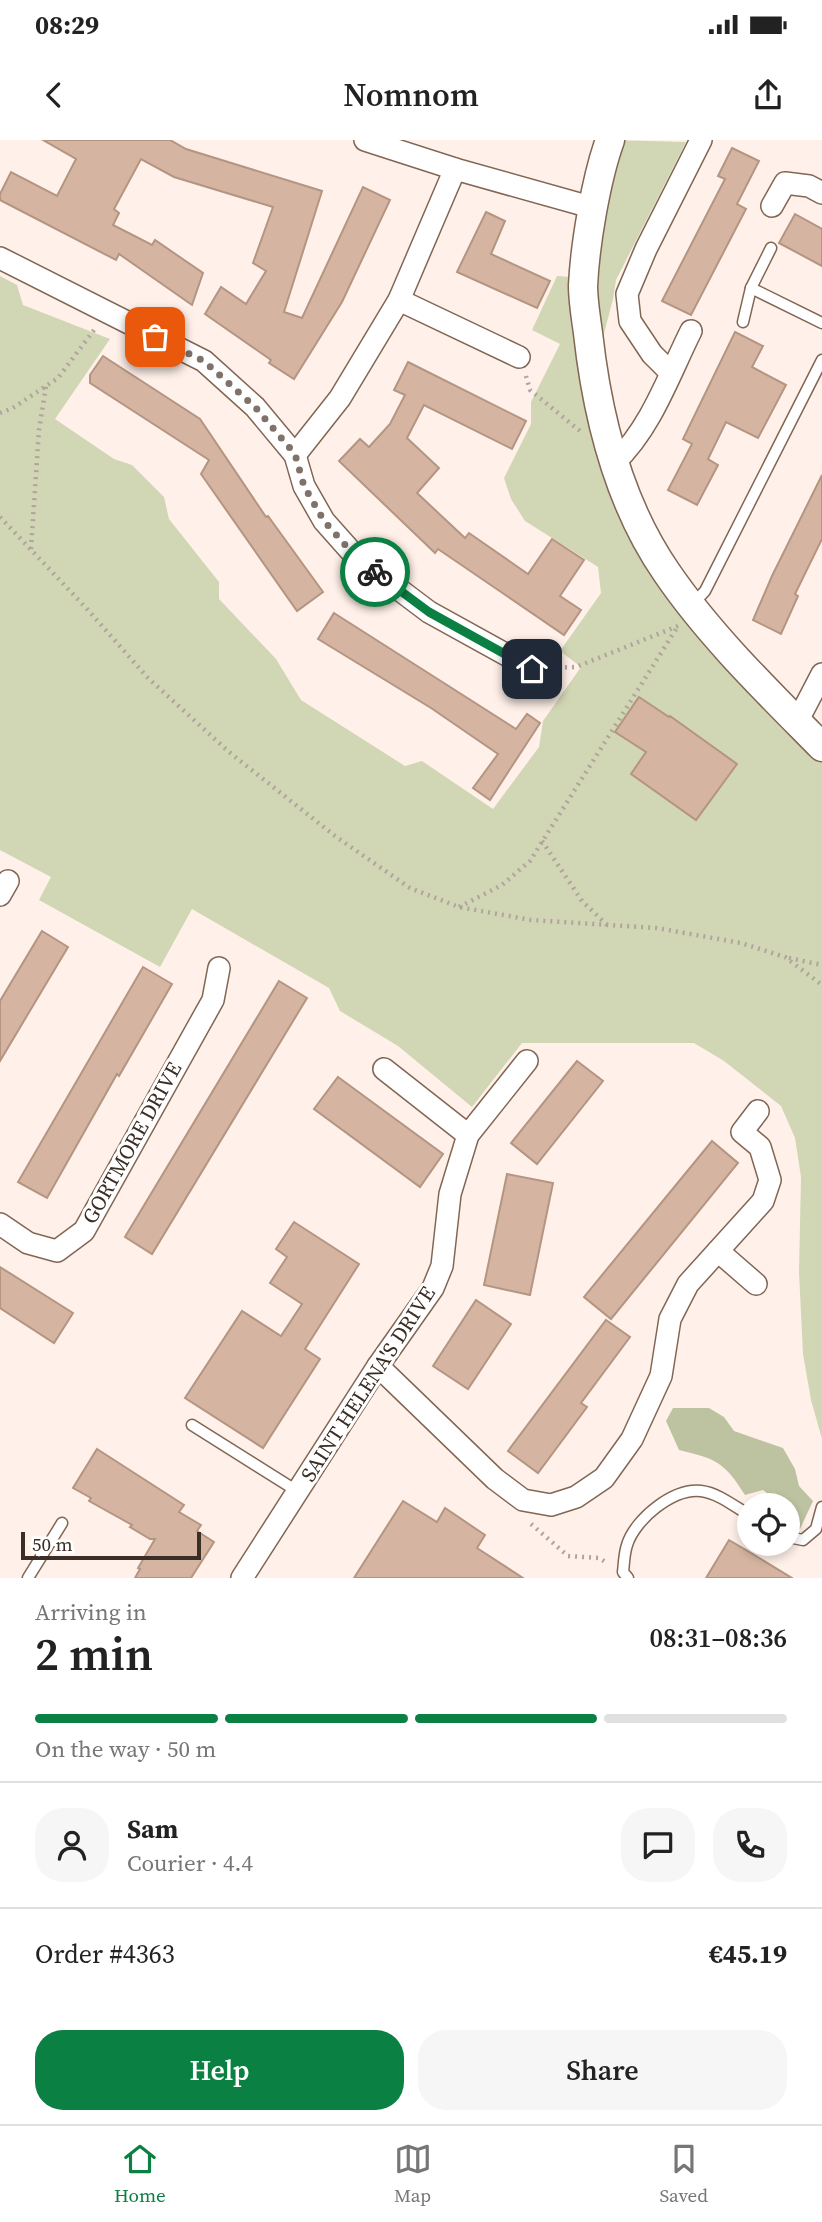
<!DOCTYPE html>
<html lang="en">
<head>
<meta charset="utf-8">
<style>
	:root { --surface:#fff; --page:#f6f6f6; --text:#222; --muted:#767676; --line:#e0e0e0; --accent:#0b8043 }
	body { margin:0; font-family:"Source Serif 4",serif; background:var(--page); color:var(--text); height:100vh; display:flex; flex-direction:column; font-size:26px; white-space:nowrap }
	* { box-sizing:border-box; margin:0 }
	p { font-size:23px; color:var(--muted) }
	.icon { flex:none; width:38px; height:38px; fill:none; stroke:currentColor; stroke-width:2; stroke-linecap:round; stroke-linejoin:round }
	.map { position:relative; height:1438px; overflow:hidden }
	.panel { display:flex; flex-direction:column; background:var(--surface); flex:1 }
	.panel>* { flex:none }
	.fabs { position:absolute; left:737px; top:1353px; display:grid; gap:14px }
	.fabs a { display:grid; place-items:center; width:63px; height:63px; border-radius:50%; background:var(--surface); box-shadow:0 4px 10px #0003; font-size:35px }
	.scale { position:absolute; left:21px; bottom:18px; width:180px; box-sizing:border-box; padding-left:7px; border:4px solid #3a2e26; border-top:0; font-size:19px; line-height:24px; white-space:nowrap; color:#3a2e26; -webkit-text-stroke:5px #fff; paint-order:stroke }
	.pin { position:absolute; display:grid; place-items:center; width:60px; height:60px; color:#fff; margin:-30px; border-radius:14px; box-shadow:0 4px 10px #0006 }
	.courier { position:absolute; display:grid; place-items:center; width:70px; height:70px; margin:-35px; border:5px solid #0b8043; border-radius:50%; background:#fff; color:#222; box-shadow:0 2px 9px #0007 }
	.overview em { font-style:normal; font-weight:600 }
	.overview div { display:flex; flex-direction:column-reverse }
	.overview { display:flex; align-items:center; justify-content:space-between; height:119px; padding:0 35px }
	h1 { font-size:46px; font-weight:600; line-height:52px }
	.bar { display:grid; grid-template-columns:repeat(4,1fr); gap:10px 7px; align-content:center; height:84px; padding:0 35px }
	.bar i { height:9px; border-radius:5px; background:var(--line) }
	.bar .on { background:var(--accent) }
	.bar p { grid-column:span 4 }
	.line { display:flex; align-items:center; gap:18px; padding:0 35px; border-top:2px solid var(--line) }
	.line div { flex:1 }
	.round { display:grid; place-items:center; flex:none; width:74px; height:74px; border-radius:28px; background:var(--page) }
	.primary-button { display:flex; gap:14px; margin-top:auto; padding:14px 35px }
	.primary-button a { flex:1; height:80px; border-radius:28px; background:var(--accent); color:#fff; font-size:28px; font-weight:600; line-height:80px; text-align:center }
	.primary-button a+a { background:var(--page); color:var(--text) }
	.status { display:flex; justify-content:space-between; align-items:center; height:49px; padding:0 35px; background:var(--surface); direction:ltr }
	.status svg { height:19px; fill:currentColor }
	header { display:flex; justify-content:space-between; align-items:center; height:91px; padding:0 35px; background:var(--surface); font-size:32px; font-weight:600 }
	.tab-bar { display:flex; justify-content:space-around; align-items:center; height:98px; border-top:2px solid var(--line); background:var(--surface); font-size:19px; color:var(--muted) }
	.tab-bar a { display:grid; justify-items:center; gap:4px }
	.tab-bar .on { color:var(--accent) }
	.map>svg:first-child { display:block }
	.green { fill:#d1d6b4 }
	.forest { fill:#bdc2a0 }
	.building { fill:#d5b5a1; stroke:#b49582; stroke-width:2 }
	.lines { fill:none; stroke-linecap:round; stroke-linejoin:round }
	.service-casing { stroke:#826654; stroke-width:13 }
	.minor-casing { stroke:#826654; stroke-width:24 }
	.tertiary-casing { stroke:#826654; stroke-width:31 }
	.path { stroke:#b1a49c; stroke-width:4.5; stroke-dasharray:2 5; stroke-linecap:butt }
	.service { stroke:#fff; stroke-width:10 }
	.minor { stroke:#fff; stroke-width:21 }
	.tertiary { stroke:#fff; stroke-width:28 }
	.done { stroke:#7f726a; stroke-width:7; stroke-dasharray:0 12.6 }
	.route { stroke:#0b8043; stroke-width:9 }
	.labels { text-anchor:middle; stroke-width:6; stroke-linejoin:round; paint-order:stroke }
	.street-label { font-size:21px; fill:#3a2e26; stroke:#fff }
</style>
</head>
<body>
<div class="status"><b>08:29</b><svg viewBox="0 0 49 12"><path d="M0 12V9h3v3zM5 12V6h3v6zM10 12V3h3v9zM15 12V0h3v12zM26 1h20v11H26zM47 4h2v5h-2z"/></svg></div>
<header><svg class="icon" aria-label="back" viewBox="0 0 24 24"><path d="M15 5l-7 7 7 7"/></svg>Nomnom<svg class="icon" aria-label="share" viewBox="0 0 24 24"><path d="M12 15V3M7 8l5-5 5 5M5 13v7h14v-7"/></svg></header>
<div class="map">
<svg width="822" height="1438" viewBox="0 0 822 1438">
	<rect width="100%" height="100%" fill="#fff1e9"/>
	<!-- green -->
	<path class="green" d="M 610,0 L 686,2 L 616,140 L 613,159 L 593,236 L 634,373 L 822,608 L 822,1299 L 811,1260 L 803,1214 L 799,1132 L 801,1037 L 795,998 L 781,966 L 724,921 L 694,903 L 522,903 L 472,967 L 398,906 L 340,871 L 329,848 L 192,769 L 160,827 L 39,760 L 51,737 L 0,710 L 0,136 L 17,145 L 23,165 L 110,199 L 55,279 L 114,319 L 132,325 L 164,357 L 169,379 L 219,442 L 219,459 L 276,519 L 301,560 L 405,626 L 422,621 L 493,669 L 539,607 L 543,581 L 581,527 L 560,511 L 601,453 L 598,427 L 525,381 L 511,359 L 504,338 L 531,284 L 531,262 L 560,204 L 532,190 L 557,136 L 584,138 Z"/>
	<!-- forest -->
	<path class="forest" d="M 673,1268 L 709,1268 L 724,1277 L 734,1291 L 783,1308 L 795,1329 L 799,1346 L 813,1361 L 800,1389 L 788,1382 L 788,1365 L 782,1365 L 763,1350 L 745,1355 C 724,1322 717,1319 679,1310 L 666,1281 Z"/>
	<!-- building -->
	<g class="building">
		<path d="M 43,0 L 170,0 L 186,9 L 322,51 L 284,172 L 302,178 L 363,47 L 390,60 L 342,162 L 294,239 L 269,223 L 271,220 L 205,174 L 221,147 L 246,164 L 266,131 L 253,123 L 273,67 L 174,37 L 141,19 L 114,69 L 119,73 L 113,85 L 152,105 L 155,100 L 203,133 L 192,165 L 119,114 L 116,120 L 0,60 L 0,54 L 11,32 L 57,56 L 76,19 Z"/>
		<path d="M 732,8 L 759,21 L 737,64 L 746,69 L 691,175 L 662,161 L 725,39 L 718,36 Z"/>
		<path d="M 486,72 L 505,81 L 491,114 L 550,141 L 537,168 L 457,132 Z"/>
		<path d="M 795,74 L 822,89 L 822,126 L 779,103 Z"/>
		<path d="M 735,192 L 763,206 L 752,227 L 786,245 L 758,298 L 726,282 L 708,319 L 718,325 L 697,365 L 668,350 L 692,304 L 683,299 Z"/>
		<path d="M 103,216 L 200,279 L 266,377 L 268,376 L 323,452 L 297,471 L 201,334 L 209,320 L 90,243 L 90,235 Z"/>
		<path d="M 408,222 L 526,281 L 512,309 L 424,265 L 407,298 L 439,328 L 417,353 L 465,398 L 469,393 L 528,434 L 552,399 L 584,420 L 560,456 L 581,470 L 564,495 L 438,409 L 435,413 L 339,321 L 360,299 L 369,307 L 390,284 L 405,255 L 394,250 Z"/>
		<path d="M 822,335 L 822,399 L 795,454 L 798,456 L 781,494 L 753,480 L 772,436 Z"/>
		<path d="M 334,473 L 516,589 L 527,574 L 540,583 L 490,660 L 473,648 L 498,614 L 431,568 L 318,499 Z"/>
		<path d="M 639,557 L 669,577 L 670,576 L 737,624 L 696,680 L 631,634 L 646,612 L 615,592 Z"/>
		<path d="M 42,791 L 68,807 L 0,921 L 0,861 Z"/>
		<path d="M 143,827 L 172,844 L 119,936 L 117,934 L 47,1058 L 18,1042 Z"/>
		<path d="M 279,841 L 307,858 L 152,1114 L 125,1097 Z"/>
		<path d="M 577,921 L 603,941 L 537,1024 L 511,1003 Z"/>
		<path d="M 338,937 L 443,1014 L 420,1047 L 314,969 Z"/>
		<path d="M 712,1001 L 738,1023 L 611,1179 L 584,1157 Z"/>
		<path d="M 507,1034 L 553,1043 L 530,1155 L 484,1145 Z"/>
		<path d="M 294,1082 L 359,1124 L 305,1209 L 320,1219 L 263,1308 L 185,1258 L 242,1171 L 281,1196 L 302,1164 L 270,1143 L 287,1117 L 276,1109 Z"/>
		<path d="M 0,1127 L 73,1173 L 54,1203 L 0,1168 Z"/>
		<path d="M 476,1160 L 511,1184 L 468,1249 L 433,1226 Z"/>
		<path d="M 606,1180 L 630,1197 L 581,1263 L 587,1267 L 538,1333 L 508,1311 Z"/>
		<path d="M 97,1309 L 184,1365 L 179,1372 L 201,1385 L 197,1391 L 214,1402 L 191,1438 L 135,1438 L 140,1429 L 138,1428 L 155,1399 L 150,1399 L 130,1387 L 132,1385 L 89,1361 L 91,1358 L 73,1348 Z"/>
		<path d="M 403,1361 L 437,1382 L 445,1368 L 485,1395 L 477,1408 L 523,1438 L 354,1438 Z"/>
		<path d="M 729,1400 L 751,1413 L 792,1438 L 706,1438 Z"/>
	</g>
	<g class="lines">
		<!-- service casing -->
		<g class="service-casing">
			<g id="service">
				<path d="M 751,148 L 822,183"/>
				<path d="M 743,182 L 751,148 L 771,108"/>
				<path d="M 692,465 L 705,451 L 822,220"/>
				<path d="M 192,1285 L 297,1351"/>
				<path d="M 788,1397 L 803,1400 L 816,1389 L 822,1367"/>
				<path d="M 28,1438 L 62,1383"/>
				<path d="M 628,1438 L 623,1432 C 624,1424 624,1414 627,1405 C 635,1379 673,1348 701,1351 C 718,1353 734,1366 749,1375"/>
			</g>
		</g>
		<!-- minor casing -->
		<g class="minor-casing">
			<g id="minor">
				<path d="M 365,0 L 455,29 L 594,68"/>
				<path d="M 772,66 L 785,43 L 809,46 L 822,53"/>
				<path d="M 0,118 L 204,221 L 255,267 L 295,315 L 304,346 L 324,381 L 356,417 L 429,472 L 532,529"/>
				<path d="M 399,160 L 519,217"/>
				<path d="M 670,232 L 652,214 L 630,181 L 627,154 L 646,109 L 701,0"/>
				<path d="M 295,315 L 340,258 L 399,160 L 455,29"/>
				<path d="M 615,322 C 651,288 669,235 691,191"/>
				<path d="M 797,582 L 822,534"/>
				<path d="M 0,755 L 8,741"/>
				<path d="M 384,929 L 468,995"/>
				<path d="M 0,1084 L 28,1103 L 57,1111 L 84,1091 L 213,860 L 219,828"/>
				<path d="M 718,1111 L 756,1144"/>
				<path d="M 378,1226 L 495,1339 L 523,1360 L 551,1365 L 576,1357 L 604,1338 L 632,1299 L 661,1236 L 670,1179 L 688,1144 L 763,1061 L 770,1040 L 760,1007 L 742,992 L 758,971"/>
				<path d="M 242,1438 L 378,1226 L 433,1148 L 442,1126 L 450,1054 L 468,995 L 527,921"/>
			</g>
		</g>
		<!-- tertiary casing -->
		<g class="tertiary-casing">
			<path id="tertiary" d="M 610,0 C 596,39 585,104 583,146 C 583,161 586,178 588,193 C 597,275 619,364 667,433 C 710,496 768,552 822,607"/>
		</g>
		<!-- path -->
		<g class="path">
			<path d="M 526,236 L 530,250 L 580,291"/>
			<path d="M 0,273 L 13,268 L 58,238 L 94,190"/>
			<path d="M 0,377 L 88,470 L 148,538 L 229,612 L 335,696 L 410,748 L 459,767 L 531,780 L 657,788 L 741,803 L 785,817 L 822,845"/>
			<path d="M 31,409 L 39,290 L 46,246"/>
			<path d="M 551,528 L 576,527 L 678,486"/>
			<path d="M 542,701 L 582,761 L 607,785"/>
			<path d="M 459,767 L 502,745 L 530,721 L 678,486"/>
			<path d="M 789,818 L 822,825"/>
			<path d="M 531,1384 L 568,1416 L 599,1418 L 607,1423"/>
		</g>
		<!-- service -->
		<use href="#service" class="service"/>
		<!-- minor -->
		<use href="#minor" class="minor"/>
		<!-- tertiary -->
		<use href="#tertiary" class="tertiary"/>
	</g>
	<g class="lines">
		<!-- done -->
		<path class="done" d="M 155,197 L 204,221 L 255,267 L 295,314 L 304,346 L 324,381 L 356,417 L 375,432"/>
		<!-- route -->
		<path class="route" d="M 375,432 L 429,472 L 532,529"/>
	</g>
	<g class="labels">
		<!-- street labels -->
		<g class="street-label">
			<text transform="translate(132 1003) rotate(-61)" y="7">GORTMORE DRIVE</text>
			<text transform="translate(368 1244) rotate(-57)" y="7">SAINT HELENA'S DRIVE</text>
		</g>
	</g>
</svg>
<div class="fabs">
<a><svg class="icon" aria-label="locate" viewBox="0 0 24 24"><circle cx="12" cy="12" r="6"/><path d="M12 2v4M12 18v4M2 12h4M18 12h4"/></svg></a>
</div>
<div class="scale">50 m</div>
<div class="pin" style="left:155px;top:197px;background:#ea580c"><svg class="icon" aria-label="bag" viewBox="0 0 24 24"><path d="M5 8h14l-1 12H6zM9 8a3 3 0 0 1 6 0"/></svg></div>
<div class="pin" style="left:532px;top:529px;background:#1f2937"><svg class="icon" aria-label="home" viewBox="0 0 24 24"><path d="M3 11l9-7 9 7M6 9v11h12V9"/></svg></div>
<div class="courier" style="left:375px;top:432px"><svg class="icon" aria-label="bike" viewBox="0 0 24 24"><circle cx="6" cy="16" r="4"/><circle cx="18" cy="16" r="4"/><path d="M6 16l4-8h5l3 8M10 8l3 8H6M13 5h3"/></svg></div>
</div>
<section class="panel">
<div class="overview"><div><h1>2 min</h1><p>Arriving in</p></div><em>08:31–08:36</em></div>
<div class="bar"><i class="on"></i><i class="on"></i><i class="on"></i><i></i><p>On the way · 50 m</p></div>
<div class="line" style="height:126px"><a class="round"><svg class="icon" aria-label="person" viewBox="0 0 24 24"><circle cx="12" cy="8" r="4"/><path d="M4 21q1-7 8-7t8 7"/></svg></a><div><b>Sam</b><p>Courier · 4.4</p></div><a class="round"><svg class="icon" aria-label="chat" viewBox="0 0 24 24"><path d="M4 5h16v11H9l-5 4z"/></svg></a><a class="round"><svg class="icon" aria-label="phone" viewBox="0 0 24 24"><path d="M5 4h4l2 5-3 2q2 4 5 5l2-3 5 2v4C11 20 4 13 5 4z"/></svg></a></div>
<div class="line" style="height:91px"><div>Order #4363</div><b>€45.19</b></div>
<div class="primary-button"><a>Help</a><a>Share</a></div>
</section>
<nav class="tab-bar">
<a class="on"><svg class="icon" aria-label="home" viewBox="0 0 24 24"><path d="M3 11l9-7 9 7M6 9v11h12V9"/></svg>Home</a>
<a><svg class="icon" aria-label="map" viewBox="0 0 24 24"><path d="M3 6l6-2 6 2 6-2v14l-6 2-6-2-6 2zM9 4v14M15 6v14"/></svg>Map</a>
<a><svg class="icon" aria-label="saved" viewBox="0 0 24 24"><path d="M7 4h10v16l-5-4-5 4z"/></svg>Saved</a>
</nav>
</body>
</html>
